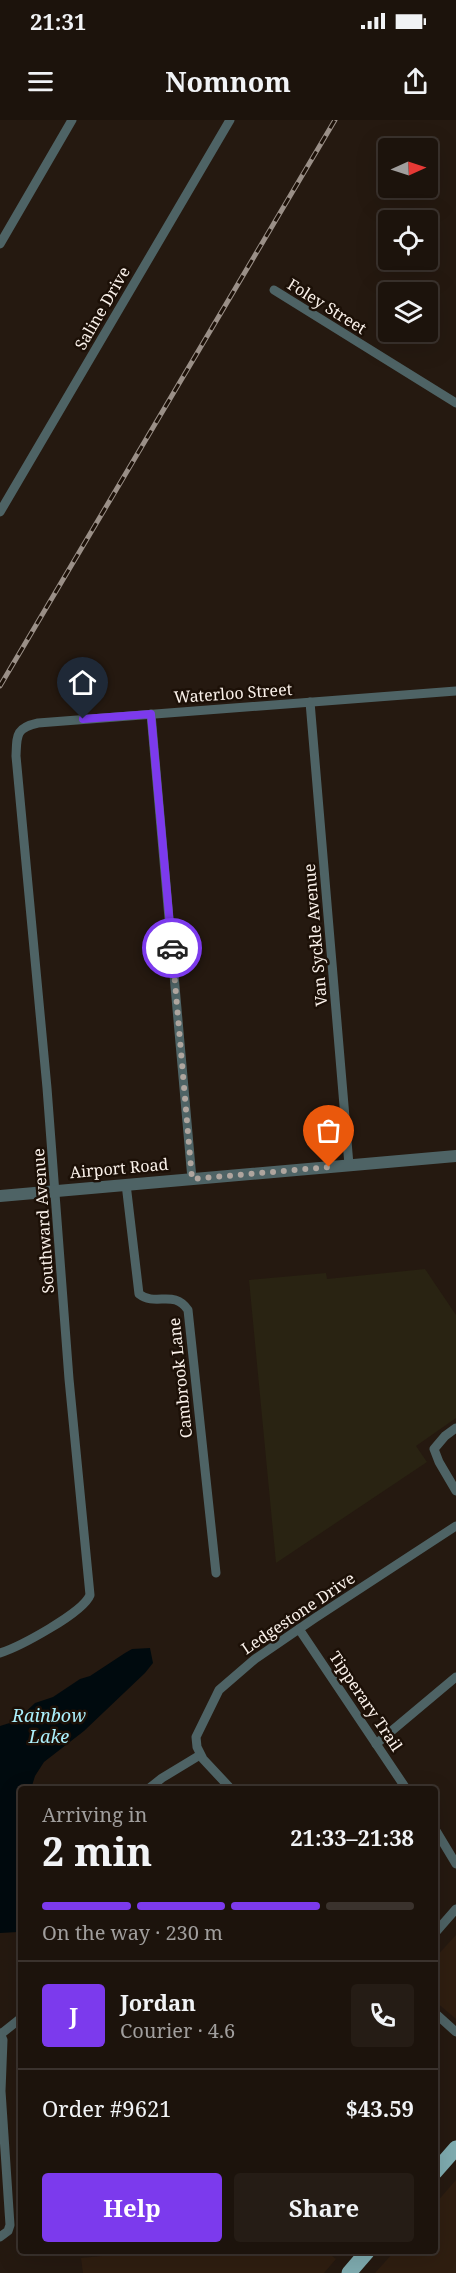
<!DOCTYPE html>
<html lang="en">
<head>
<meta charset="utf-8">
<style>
	:root { --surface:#1c130c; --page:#251c15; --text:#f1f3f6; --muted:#a09e9d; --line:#3a322d; --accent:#7c3aed }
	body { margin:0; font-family:"Noto Serif",serif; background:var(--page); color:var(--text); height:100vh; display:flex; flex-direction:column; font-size:22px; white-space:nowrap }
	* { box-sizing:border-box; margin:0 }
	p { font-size:20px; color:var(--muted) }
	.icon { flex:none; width:33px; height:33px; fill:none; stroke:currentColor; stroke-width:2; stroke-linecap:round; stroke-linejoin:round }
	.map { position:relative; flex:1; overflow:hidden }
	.details { position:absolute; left:18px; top:1666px; width:420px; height:468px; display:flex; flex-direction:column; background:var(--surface); border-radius:6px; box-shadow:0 6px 24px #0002,0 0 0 2px var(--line) }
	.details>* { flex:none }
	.needle { width:39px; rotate:87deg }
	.fabs { position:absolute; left:378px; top:18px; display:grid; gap:12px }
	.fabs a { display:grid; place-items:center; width:60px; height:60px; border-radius:6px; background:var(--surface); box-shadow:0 6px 24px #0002,0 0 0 2px var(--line); font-size:30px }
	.pin { position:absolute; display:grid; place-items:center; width:51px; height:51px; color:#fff; margin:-62px -26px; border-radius:50% 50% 50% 0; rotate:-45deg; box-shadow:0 0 6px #0007 }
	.pin .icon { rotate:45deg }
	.courier { position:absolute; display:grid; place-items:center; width:60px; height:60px; margin:-30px; border:4px solid #7c3aed; border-radius:50%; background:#fff; color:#222; box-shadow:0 2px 8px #0007 }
	.overview em { font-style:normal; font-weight:700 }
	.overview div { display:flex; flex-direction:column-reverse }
	.overview { display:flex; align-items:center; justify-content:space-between; height:102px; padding:0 24px }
	h1 { font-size:39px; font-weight:700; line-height:45px }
	.bar { display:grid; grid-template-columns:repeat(4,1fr); gap:9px 6px; align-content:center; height:72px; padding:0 24px }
	.bar i { height:8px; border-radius:4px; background:var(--line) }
	.bar .selected { background:var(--accent) }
	.bar p { grid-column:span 4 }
	.line { display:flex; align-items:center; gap:15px; padding:0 24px; border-top:2px solid var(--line) }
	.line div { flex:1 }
	.round { display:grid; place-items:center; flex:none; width:63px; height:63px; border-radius:6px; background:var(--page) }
	.action { display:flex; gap:12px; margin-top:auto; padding:12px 24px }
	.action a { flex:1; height:69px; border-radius:6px; background:var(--accent); color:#fff; font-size:24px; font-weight:700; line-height:69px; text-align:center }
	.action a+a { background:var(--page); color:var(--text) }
	.status { display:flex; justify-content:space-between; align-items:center; height:42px; padding:0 30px; background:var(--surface); direction:ltr }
	.status svg { height:16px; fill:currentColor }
	header { display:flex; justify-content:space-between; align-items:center; height:78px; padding:0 24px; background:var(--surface); font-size:27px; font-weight:700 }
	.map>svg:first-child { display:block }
	.built { fill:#2f1e10 }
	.education { fill:#292312 }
	.water { fill:#000a0e }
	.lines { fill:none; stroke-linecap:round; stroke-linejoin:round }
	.minor { stroke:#4e6365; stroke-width:9 }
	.tertiary { stroke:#4e6365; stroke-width:12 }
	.primary { stroke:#7facb0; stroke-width:15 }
	.rail-casing { stroke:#9a8f87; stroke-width:5 }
	.rail { stroke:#1c1007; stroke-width:3; stroke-dasharray:9; stroke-linecap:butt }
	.done { stroke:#afa59e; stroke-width:6; stroke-dasharray:0 10.8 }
	.route { stroke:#7c3aed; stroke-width:8 }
	.labels { text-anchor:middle; stroke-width:5; stroke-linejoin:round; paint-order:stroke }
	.street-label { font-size:16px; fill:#faf1ea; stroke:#1c1007 }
	.water-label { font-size:18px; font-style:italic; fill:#acf0fc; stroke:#1c1007 }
</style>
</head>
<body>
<div class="status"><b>21:31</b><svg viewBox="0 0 49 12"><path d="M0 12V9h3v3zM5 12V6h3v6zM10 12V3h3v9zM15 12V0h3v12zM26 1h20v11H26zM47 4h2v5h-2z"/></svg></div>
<header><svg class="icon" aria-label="menu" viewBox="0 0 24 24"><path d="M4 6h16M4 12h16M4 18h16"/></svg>Nomnom<svg class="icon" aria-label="share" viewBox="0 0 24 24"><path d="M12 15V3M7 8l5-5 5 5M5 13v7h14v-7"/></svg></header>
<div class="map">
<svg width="456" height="2153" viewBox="0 0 456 2153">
	<rect width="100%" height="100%" fill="#251910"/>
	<!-- built -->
	<g class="built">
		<path d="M 456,1815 L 456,1899 L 435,1881 L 435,1838 Z"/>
		<path d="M 456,2060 L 456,2153 L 375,2153 L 394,2132 L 435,2132 L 435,2084 Z"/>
		<path d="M 142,2132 L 327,2132 L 336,2139 L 324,2153 L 83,2153 L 81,2138 Z"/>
	</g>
	<!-- education -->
	<path class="education" d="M 425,1149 L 456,1195 L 456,1298 L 416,1326 L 427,1342 L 276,1443 L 249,1160 L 326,1153 L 327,1159 Z"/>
	<!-- water -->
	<path class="water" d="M 150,1528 L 153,1543 L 145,1553 L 84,1611 L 44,1642 L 35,1656 L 31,1669 L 21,1670 L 21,1746 L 16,1766 L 20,1787 L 20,1806 L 18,1812 L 0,1813 L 0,1606 L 16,1601 L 35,1583 L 53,1577 L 80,1559 L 90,1556 L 125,1533 L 132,1529 Z"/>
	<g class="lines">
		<!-- minor -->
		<g class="minor">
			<path d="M 0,124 L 72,0"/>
			<path d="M 274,170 L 456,283"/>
			<path d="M 0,392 L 230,0"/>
			<path d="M 310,582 L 349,1045"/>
			<path d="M 151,594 L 192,1059"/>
			<path d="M 126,1064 L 139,1174 C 156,1187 174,1169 188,1190 L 216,1453"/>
			<path d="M 456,1308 L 445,1316 L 434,1329 L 439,1342 L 456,1371"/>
			<path d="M 299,1509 L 407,1670"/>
			<path d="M 0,1533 C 19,1527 83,1493 90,1475 L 69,1259 L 47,968 L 16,636 C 17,616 15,608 38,603 L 456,571"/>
			<path d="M 376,1624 L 456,1557"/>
			<path d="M 147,1670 L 162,1658 L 200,1635"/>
			<path d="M 232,1670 L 203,1639 L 197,1627 L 196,1617 L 219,1570 L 255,1539 L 315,1498 L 456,1406"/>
			<path d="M 435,1709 L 456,1744"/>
			<path d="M 435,1813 L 456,1789"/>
			<path d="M 435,1893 L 456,1912"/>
			<path d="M 0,1913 L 3,1920 L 1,1971 L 10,2105 L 8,2111 L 0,2117"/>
			<path d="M 1,1914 L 21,1898"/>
		</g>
		<!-- tertiary -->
		<path class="tertiary" d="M 0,1076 L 456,1036"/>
		<!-- primary -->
		<g class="primary">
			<path d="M 435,2052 L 456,2028"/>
			<path d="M 349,2153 L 367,2132"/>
		</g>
		<!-- rail casing -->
		<g class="rail-casing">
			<path id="rail" d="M 0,566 L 335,0"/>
		</g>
		<!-- rail -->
		<use href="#rail" class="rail"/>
	</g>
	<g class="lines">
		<!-- done -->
		<path class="done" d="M 172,828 L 192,1059 L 329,1047"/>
		<!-- route -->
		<path class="route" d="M 83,599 L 151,594 L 172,828"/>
	</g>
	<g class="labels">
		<!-- street labels -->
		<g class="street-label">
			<text transform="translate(327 186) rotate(32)" y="6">Foley Street</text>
			<text transform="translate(102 188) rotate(-60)" y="6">Saline Drive</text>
			<text transform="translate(233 573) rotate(-4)" y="6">Waterloo Street</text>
			<text transform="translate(315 815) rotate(-95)" y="6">Van Syckle Avenue</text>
			<text transform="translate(119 1048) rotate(-5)" y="6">Airport Road</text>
			<text transform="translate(43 1101) rotate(-94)" y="6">Southward Avenue</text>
			<text transform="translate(180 1258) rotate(-96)" y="6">Cambrook Lane</text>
			<text transform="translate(298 1493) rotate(-34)" y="6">Ledgestone Drive</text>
			<text transform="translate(366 1581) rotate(56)" y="6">Tipperary Trail</text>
		</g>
		<!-- water labels -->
		<g class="water-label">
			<text x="49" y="1602">Rainbow<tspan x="49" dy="21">Lake</tspan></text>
		</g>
	</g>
</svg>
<div class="fabs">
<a><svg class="needle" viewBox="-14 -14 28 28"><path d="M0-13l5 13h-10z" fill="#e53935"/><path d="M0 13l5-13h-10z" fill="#a09e9d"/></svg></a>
<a><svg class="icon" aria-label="locate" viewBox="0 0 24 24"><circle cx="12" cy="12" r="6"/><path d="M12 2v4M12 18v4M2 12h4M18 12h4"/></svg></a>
<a><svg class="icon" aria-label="layers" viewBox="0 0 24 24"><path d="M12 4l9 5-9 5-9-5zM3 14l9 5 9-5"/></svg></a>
</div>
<div class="pin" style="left:329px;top:1047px;background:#ea580c"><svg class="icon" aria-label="bag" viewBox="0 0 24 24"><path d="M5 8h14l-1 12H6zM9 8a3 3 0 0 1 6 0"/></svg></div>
<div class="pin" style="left:83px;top:599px;background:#1f2937"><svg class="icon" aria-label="home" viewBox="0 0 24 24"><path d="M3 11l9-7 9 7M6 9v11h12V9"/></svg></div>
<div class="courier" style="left:172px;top:828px"><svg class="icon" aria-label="car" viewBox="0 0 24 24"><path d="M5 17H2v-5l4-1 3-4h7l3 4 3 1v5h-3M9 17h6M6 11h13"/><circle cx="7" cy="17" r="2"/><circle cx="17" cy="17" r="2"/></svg></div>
<section class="details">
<div class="overview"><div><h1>2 min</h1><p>Arriving in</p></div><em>21:33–21:38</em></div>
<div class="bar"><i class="selected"></i><i class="selected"></i><i class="selected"></i><i></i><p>On the way · 230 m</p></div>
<div class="line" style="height:108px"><b class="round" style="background:var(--accent);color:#fff">J</b><div><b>Jordan</b><p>Courier · 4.6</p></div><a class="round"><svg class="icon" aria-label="phone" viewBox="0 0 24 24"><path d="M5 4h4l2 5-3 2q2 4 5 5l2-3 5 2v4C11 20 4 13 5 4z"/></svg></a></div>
<div class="line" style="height:78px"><div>Order #9621</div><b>$43.59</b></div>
<div class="action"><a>Help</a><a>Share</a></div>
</section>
</div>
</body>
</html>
